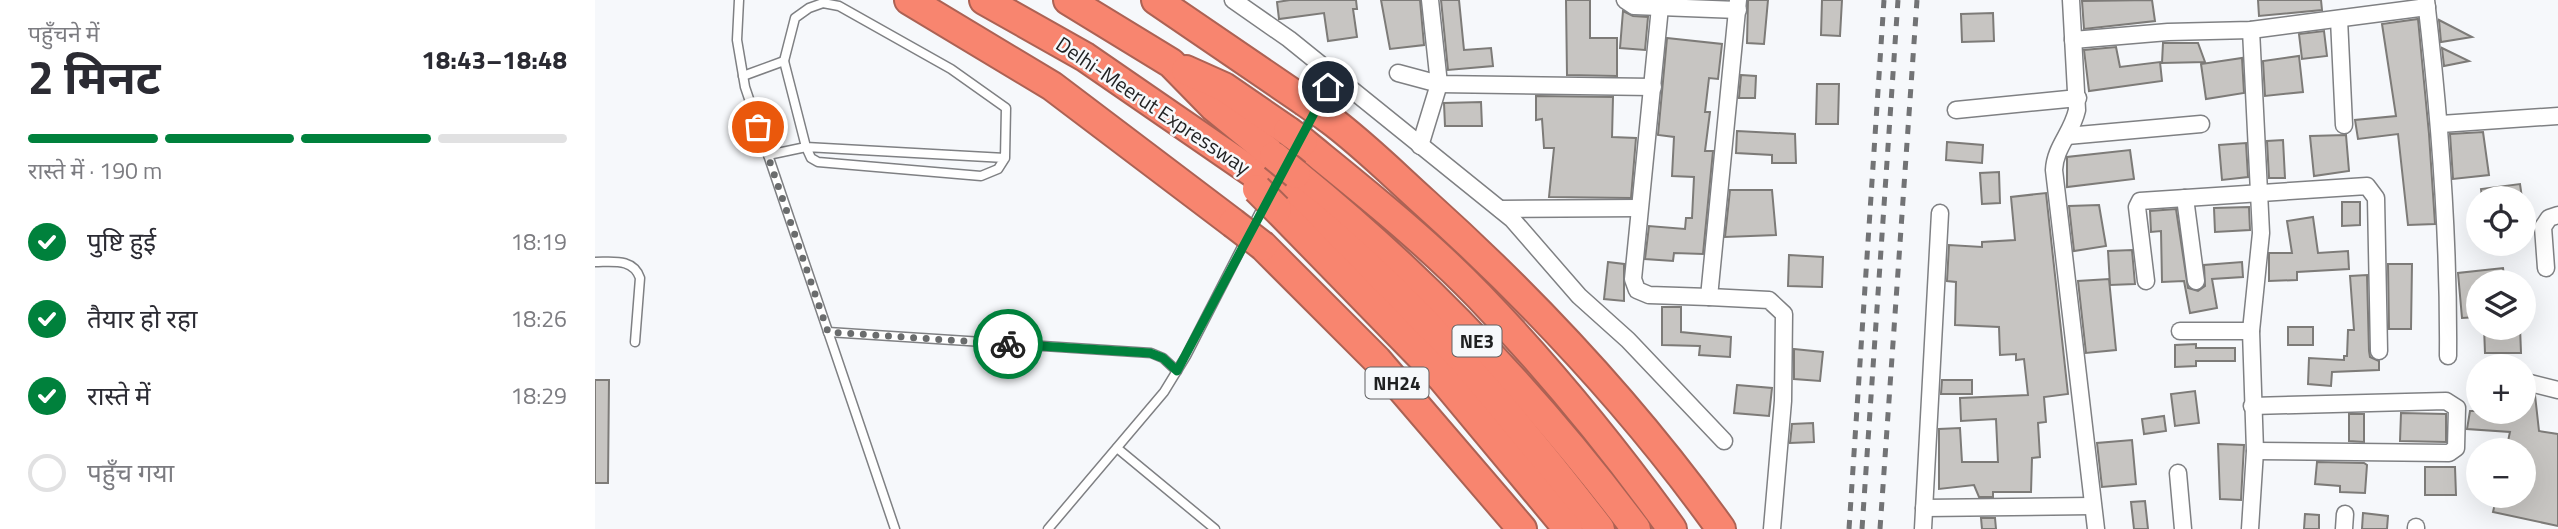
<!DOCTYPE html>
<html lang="hi">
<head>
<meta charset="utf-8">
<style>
	:root { --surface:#fff; --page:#f7f7f7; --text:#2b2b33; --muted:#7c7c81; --line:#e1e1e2; --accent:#00813c }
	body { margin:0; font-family:"Titillium Web","Noto Sans Devanagari",sans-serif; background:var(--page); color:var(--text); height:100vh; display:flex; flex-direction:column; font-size:26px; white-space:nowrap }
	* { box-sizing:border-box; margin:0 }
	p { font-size:23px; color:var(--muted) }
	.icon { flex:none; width:38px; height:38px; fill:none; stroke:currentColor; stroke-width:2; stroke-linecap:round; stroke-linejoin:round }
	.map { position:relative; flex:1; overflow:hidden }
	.panel { display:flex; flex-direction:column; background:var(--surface); width:595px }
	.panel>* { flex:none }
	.controls { position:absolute; left:1871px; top:186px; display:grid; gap:14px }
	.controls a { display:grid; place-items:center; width:70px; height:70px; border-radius:50%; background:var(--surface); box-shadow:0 7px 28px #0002; font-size:35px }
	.pin { position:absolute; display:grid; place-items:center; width:60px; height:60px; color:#fff; margin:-30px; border:4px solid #fff; border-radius:50%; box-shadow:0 2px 7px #0007 }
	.courier { position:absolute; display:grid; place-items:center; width:70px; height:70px; margin:-35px; border:5px solid #00813c; border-radius:50%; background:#fff; color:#222; box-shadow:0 2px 9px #0007 }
	.summary em { font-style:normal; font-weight:700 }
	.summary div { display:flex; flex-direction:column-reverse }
	.summary { display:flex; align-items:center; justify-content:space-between; height:119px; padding:0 28px }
	h1 { font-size:46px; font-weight:700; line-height:52px }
	.bar { display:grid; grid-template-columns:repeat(4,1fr); gap:10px 7px; align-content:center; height:84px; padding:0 28px }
	.bar i { height:9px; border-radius:5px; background:var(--line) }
	.bar .on { background:var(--accent) }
	.bar p { grid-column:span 4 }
	ol { padding:0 28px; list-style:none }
	li { display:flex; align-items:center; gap:21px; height:77px }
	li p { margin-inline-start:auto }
	li .icon { padding:7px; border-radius:50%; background:var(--accent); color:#fff; stroke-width:4 }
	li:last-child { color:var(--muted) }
	li i { width:38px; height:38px; border:4px solid var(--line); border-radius:50% }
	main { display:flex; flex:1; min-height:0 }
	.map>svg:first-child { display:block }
	.building { fill:#c7c5c2; stroke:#7d7b78; stroke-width:2 }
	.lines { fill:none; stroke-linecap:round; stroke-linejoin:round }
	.lane-casing { stroke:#7f8083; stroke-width:11 }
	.street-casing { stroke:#7f8083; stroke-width:19 }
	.highway-casing { stroke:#ac6254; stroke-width:32 }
	.lane { stroke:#fff; stroke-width:8 }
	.street { stroke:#fff; stroke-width:16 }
	.highway { stroke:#f8856f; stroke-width:28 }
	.rail { stroke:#727375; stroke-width:5; stroke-dasharray:9 9; stroke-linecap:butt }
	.highway-bridge-casing { stroke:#ac6254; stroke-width:32; stroke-linecap:butt }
	.highway-bridge { stroke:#f8856f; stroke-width:28 }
	.done { stroke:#6a6c6d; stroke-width:7; stroke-dasharray:0 12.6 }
	.route { stroke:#00813c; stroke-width:9 }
	.labels { text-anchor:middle; stroke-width:5; stroke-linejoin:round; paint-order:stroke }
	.shield { fill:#f6f8fb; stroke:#606162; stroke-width:2 }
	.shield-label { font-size:19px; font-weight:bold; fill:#1f2021 }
	.street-label { font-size:21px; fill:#1f2021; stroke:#f6f8fb }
</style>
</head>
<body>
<main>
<section class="panel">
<div class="summary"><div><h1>2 मिनट</h1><p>पहुँचने में</p></div><em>18:43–18:48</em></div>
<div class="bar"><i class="on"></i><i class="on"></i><i class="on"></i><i></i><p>रास्ते में · 190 m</p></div>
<ol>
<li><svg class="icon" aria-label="check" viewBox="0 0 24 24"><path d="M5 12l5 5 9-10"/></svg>पुष्टि हुई<p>18:19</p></li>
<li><svg class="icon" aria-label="check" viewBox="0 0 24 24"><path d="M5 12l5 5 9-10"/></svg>तैयार हो रहा<p>18:26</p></li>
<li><svg class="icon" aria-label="check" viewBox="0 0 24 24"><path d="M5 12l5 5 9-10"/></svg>रास्ते में<p>18:29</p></li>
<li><i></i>पहुँच गया</li>
</ol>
</section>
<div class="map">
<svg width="1963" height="529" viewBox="0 0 1963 529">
	<rect width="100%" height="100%" fill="#f6f8fb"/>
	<!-- building -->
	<g class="building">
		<path d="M 695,0 L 761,0 L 762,9 L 758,9 L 762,37 L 733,41 L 729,13 L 684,19 L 682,2 Z"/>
		<path d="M 786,0 L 825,0 L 829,45 L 795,49 Z"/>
		<path d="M 846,0 L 864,0 L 869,50 L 896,48 L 898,66 L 853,70 Z"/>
		<path d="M 971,0 L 995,0 L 995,38 L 1022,38 L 1022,76 L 972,75 Z"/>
		<path d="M 1153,0 L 1173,0 L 1169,44 L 1152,43 Z"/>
		<path d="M 1227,0 L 1247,0 L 1245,36 L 1226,35 Z"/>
		<path d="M 1557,0 L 1560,21 L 1489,29 L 1487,1 Z"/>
		<path d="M 1663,0 L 1726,0 L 1727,10 L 1664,16 Z"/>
		<path d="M 1028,11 L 1038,16 L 1053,17 L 1050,50 L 1025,48 Z"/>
		<path d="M 1398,13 L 1399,41 L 1367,42 L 1366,14 Z"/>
		<path d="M 1823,19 L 1834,134 L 1840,224 L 1813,225 L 1803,134 L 1763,139 L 1760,120 L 1801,116 L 1787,24 Z"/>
		<path d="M 1844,20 L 1877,37 L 1846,42 Z"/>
		<path d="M 1729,31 L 1732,56 L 1707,59 L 1704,34 Z"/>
		<path d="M 1072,38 L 1127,44 L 1123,79 L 1114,78 L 1110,112 L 1115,112 L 1110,151 L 1118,151 L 1108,254 L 1079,253 L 1078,261 L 1050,259 L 1054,226 L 1090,229 L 1091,218 L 1097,218 L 1099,177 L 1077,176 L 1079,137 L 1063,135 Z"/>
		<path d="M 1568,43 L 1603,43 L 1610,62 L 1567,63 Z"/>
		<path d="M 1521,47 L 1525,67 L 1565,62 L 1567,81 L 1494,91 L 1489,50 Z"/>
		<path d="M 1847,48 L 1874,61 L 1849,66 Z"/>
		<path d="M 1704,56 L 1708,92 L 1670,96 L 1668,61 Z"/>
		<path d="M 1647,58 L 1649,93 L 1611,99 L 1606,64 Z"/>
		<path d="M 1146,75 L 1161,76 L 1160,98 L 1144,98 Z"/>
		<path d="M 1222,84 L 1244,84 L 1243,124 L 1221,124 Z"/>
		<path d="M 941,96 L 1018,97 L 1017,137 L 1041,138 L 1036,198 L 954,197 L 959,148 L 949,148 L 947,119 L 941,120 Z"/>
		<path d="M 886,102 L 887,126 L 850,126 L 849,103 Z"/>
		<path d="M 1142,131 L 1200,134 L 1201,163 L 1177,163 L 1177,155 L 1141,153 Z"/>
		<path d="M 1888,132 L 1894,175 L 1858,179 L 1855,134 Z"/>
		<path d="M 1751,135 L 1754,171 L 1719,176 L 1715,136 Z"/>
		<path d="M 1688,140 L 1690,178 L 1674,178 L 1672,141 Z"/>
		<path d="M 1352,142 L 1388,145 L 1387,163 L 1351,160 Z"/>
		<path d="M 1651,143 L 1653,177 L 1627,180 L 1624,145 Z"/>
		<path d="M 1535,150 L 1539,179 L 1472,187 L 1472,157 Z"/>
		<path d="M 1404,172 L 1405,203 L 1387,204 L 1385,173 Z"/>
		<path d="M 1925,184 L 1927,198 L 1887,198 L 1886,189 Z"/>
		<path d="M 1135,190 L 1177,190 L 1181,235 L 1130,237 Z"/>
		<path d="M 1451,193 L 1473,394 L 1449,397 L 1451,422 L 1443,423 L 1445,457 L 1437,458 L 1436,492 L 1398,492 L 1398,497 L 1384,497 L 1379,485 L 1344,489 L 1344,429 L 1365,428 L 1367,462 L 1403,462 L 1401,419 L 1366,421 L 1365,398 L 1433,395 L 1429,359 L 1421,360 L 1421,354 L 1405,355 L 1404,327 L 1360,325 L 1361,282 L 1352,281 L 1354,245 L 1387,247 L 1387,242 L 1420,240 L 1416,197 Z"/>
		<path d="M 1747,202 L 1765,202 L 1765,225 L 1747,226 Z"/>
		<path d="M 1504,205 L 1511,246 L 1479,251 L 1474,206 Z"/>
		<path d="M 1654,207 L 1655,230 L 1620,232 L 1619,208 Z"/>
		<path d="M 1581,209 L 1593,288 L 1603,291 L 1610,286 L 1609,265 L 1647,262 L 1648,277 L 1617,279 L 1622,308 L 1595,313 L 1589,281 L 1567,282 L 1566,231 L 1556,232 L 1555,211 Z"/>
		<path d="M 1718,217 L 1723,253 L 1753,251 L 1754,269 L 1702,272 L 1702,280 L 1674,281 L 1674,253 L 1697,253 L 1692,221 Z"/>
		<path d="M 1537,250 L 1540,284 L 1515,285 L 1513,251 Z"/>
		<path d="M 1194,255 L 1228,257 L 1227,287 L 1193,286 Z"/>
		<path d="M 1013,262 L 1029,264 L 1029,301 L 1009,299 Z"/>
		<path d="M 1793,264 L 1817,264 L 1816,329 L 1794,329 Z"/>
		<path d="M 1908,268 L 1910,282 L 1883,282 L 1883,317 L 1867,318 L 1863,273 Z"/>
		<path d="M 1772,275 L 1774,351 L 1775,357 L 1784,361 L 1784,370 L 1737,372 L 1736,386 L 1713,384 L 1714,358 L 1749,360 L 1749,356 L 1752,356 L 1753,330 L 1759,330 L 1755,276 Z"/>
		<path d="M 1514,279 L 1521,350 L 1491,353 L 1483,281 Z"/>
		<path d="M 1067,307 L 1086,307 L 1086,332 L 1136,337 L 1135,357 L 1104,355 L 1105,346 L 1067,345 Z"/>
		<rect x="1693" y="327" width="25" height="18"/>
		<path d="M 1889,327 L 1925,327 L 1926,353 L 1890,353 Z"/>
		<path d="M 1601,344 L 1601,348 L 1640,348 L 1640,361 L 1601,361 L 1601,366 L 1580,367 L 1580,345 Z"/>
		<path d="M 1199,349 L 1228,352 L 1225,381 L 1199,379 Z"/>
		<path d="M 0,380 L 14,380 L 13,483 L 0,483 Z"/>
		<path d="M 1347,380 L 1377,380 L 1377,394 L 1346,394 Z"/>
		<path d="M 1142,385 L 1177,388 L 1174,416 L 1139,413 Z"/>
		<path d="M 1600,391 L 1604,423 L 1580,426 L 1576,394 Z"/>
		<path d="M 1928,391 L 1940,395 L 1944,431 L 1963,434 L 1963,526 L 1898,512 L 1902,495 L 1928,495 L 1928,450 L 1911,450 L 1915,432 L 1872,429 L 1875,411 L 1928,411 Z"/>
		<path d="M 1806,413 L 1851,414 L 1851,442 L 1805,441 Z"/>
		<path d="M 1754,414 L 1769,414 L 1769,442 L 1754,441 Z"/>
		<path d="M 1569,416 L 1571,431 L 1549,434 L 1547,419 Z"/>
		<path d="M 1218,423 L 1219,442 L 1195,443 L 1197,424 Z"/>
		<path d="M 1537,440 L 1541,484 L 1507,487 L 1502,443 Z"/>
		<path d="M 1623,444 L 1649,445 L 1646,500 L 1625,499 Z"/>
		<path d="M 1722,462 L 1769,463 L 1772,465 L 1770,493 L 1745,492 L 1745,486 L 1720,484 Z"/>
		<path d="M 1830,467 L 1860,467 L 1861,495 L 1830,495 Z"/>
		<path d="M 1550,501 L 1553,529 L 1539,529 L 1536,502 Z"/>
		<path d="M 1768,513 L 1793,516 L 1792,529 L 1767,529 Z"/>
		<path d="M 1710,514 L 1724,515 L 1724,529 L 1709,529 Z"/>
		<path d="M 1386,518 L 1400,518 L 1401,529 L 1387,529 Z"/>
	</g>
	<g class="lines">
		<!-- lane casing -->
		<g class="lane-casing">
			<g id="lane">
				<path d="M 144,0 L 142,40 L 150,87 L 300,529"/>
				<path d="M 148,76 L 189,61"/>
				<path d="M 173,155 L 211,147 L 216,158 L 223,162 L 386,176 L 403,169 L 410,158 L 411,108 L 356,69 L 244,6 L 228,3 L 214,8 L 200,18 L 189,61 L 211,147 L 410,158"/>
				<path d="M 692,162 L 740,76"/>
				<path d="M 0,262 C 18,262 38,258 45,278 L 40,342"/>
				<path d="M 233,332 L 556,353 L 568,358 L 582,371"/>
				<path d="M 522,448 L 620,529"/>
				<path d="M 453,529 L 569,392 L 591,356 L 669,204"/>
			</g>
		</g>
		<!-- street casing -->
		<g class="street-casing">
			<g id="street">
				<path d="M 638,0 L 694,39 L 917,219 L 984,296 L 1033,340 L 1129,441"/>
				<path d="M 1030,0 L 1039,6 L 1143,10"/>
				<path d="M 1143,0 L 1114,297 L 1174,300 L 1189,314 L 1188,401 L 1177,529"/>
				<path d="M 1476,0 L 1482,110 C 1477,133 1460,147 1459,170 L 1501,529"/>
				<path d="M 1831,0 C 1845,119 1854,236 1853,356"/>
				<path d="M 1065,7 L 1038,279 L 1042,290 L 1054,295 L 1114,297"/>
				<path d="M 1744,19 L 1749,125"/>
				<path d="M 1478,40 L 1573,32 L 1656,30 L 1832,7"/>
				<path d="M 803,73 L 844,84 L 1058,87"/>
				<path d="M 1361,110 L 1483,98"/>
				<path d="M 1846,124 L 1963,116"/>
				<path d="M 1472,136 L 1606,124"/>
				<path d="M 825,146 L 844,84 L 835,0"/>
				<path d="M 1590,198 L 1601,281"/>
				<path d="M 905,209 L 1044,208"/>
				<path d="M 1951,268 L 1948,227 L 1954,218 L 1963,215"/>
				<path d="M 1551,281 L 1542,207 L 1545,201 L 1772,186 L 1781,198 L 1784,351"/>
				<path d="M 1585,331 L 1656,331"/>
				<path d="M 1935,383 L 1963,390"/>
				<path d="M 1657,406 L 1851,401 L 1862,408 L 1861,448 L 1854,453 L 1660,451"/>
				<path d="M 1583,473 L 1588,529"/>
				<path d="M 1329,508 L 1497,506"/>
				<path d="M 1328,529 L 1345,213"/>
				<path d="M 1655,529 L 1660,451 L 1656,331 L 1666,233 L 1656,30"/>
				<path d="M 1749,529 L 1750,514"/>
				<path d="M 1821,529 L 1821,527"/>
			</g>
		</g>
		<!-- highway casing -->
		<g class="highway-casing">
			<g id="highway">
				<path d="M 314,0 L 457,86 L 638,223"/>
				<path d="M 389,0 L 490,57 L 673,183"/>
				<path d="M 473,0 L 576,63 L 619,107 L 679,156"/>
				<path d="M 561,0 L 709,101"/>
				<path d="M 591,70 L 629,87 L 693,131"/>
				<path d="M 733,118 C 767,143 798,174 829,202 C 939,301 1040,409 1126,529"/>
				<path d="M 708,142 C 768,191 830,240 884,296 C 954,369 1018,447 1077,529"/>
				<path d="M 701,174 C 829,278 942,397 1041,529"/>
				<path d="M 690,195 C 811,290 912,408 1005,529"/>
				<path d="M 682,209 L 847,378 L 973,529"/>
				<path d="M 668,246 L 782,360 L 927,529"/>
			</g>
		</g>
		<!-- lane -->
		<use href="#lane" class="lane"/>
		<!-- street -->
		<use href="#street" class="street"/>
		<!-- highway -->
		<use href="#highway" class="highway"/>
		<!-- rail -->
		<g class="rail">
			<path d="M 1254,529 L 1289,0"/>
			<path d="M 1267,529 L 1303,0"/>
			<path d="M 1285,529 L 1322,0"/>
		</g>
		<!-- highway-bridge casing -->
		<g class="highway-bridge-casing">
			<g id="highway-bridge">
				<path d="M 709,101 L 733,118"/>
				<path d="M 693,131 L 708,142"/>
				<path d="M 679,156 L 701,174"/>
				<path d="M 662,189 L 682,209"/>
				<path d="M 638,223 L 668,246"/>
			</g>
		</g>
		<!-- highway-bridge -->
		<use href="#highway-bridge" class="highway-bridge"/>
	</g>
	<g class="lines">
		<!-- done -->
		<path class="done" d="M 163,127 L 233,332 L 413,344"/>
		<!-- route -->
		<path class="route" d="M 413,344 L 555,353 L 568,358 L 582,371 L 733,87"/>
	</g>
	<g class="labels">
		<!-- shield labels -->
		<g class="shield">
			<rect x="857.5" y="325.5" width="49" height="31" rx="5"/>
			<rect x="770.5" y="367.5" width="63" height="31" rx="5"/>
		</g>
		<g class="shield-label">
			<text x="882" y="348">NE3</text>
			<text x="802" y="390">NH24</text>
		</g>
		<!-- street labels -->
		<g class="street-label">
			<text transform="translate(558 106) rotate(34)" y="7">Delhi-Meerut Expressway</text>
		</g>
	</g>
</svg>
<div class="controls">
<a><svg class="icon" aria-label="locate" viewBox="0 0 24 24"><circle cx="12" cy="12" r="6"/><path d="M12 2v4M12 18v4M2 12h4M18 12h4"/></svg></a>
<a><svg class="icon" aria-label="layers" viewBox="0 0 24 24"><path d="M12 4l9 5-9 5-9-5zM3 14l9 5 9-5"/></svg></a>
<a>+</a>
<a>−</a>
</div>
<div class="pin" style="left:163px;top:127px;background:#ea580c"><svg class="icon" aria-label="bag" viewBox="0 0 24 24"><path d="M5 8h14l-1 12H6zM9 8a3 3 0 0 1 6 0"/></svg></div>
<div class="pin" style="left:733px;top:87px;background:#1f2937"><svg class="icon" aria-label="home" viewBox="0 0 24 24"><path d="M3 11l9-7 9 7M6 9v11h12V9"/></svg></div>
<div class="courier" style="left:413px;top:344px"><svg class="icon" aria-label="bike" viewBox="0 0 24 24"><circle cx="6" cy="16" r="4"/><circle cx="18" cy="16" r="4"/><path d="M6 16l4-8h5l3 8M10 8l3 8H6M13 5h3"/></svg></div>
</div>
</main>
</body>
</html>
